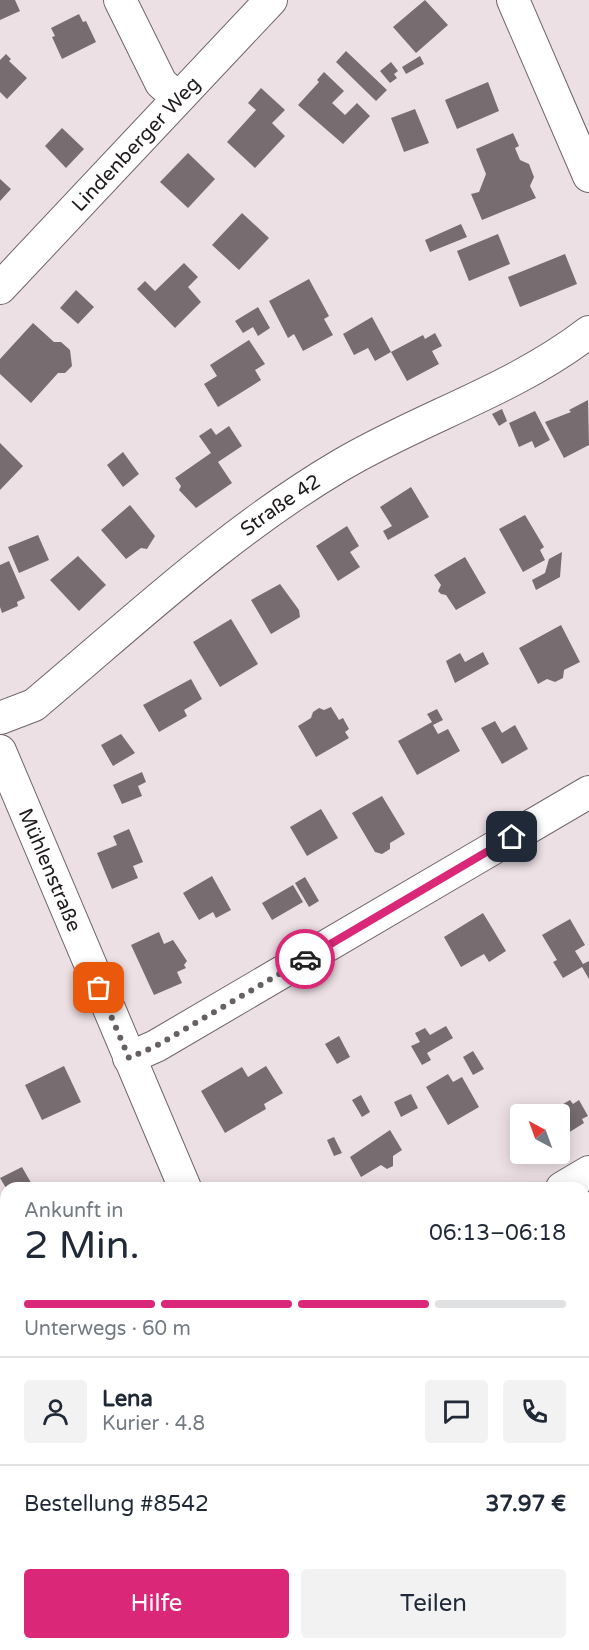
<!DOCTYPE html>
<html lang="de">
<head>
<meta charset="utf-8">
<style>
	:root { --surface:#fff; --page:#f2f2f3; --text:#1f2937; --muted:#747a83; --line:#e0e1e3; --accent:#db2777 }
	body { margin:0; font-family:"Varela Round",sans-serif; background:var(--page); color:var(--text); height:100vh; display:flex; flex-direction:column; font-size:22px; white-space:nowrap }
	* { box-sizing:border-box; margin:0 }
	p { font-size:20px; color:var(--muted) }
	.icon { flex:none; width:33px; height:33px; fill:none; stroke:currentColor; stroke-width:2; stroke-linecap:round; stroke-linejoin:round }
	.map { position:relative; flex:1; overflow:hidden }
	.sheet { position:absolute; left:0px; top:1182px; width:590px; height:468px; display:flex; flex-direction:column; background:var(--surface); border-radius:18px 18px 0 0; box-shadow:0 3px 15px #0003 }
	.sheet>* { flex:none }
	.needle { width:39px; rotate:319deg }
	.fabs { position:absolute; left:510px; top:1104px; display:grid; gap:12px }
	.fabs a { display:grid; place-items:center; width:60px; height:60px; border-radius:6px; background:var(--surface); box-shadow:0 3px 15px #0003; font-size:30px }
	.pin { position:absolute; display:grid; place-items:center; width:51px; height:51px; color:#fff; margin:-26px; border-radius:12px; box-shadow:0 3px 9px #0006 }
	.courier { position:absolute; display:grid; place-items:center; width:60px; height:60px; margin:-30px; border:4px solid #db2777; border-radius:50%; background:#fff; color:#222; box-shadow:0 2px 8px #0007 }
	.head em { font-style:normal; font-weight:600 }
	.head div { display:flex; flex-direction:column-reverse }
	.head { display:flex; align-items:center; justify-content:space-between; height:102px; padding:0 24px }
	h1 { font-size:39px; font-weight:600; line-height:45px }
	.bar { display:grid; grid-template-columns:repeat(4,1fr); gap:9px 6px; align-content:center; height:72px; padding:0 24px }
	.bar i { height:8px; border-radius:4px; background:var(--line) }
	.bar .on { background:var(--accent) }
	.bar p { grid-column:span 4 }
	.line { display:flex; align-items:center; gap:15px; padding:0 24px; border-top:2px solid var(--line) }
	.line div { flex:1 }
	.round { display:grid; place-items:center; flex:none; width:63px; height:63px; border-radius:6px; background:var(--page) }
	.primary-button { display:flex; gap:12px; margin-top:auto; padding:12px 24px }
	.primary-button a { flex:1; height:69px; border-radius:6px; background:var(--accent); color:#fff; font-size:24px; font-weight:600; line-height:69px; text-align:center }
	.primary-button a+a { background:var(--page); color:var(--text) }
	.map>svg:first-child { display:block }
	.building { fill:#776c70 }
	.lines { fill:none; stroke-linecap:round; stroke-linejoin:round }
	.minor-casing { stroke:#6f6569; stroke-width:34 }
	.minor { stroke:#fff; stroke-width:32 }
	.done { stroke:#676062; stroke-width:6; stroke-dasharray:0 10.8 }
	.route { stroke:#db2777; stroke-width:8 }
	.labels { text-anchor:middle; stroke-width:4.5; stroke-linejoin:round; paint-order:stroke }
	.street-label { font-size:20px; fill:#1f1b1c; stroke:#ede0e4 }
</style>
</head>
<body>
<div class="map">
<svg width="589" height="1650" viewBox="0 0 589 1650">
	<rect width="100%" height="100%" fill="#ede0e4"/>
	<!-- building -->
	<g class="building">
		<path d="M 0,0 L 15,0 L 20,11 L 0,20 Z"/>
		<path d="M 425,0 L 448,25 L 416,53 L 393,27 Z"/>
		<path d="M 79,14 L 83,22 L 86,21 L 96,42 L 62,59 L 52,37 L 55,36 L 51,28 Z"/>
		<path d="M 346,51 L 387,90 L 376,101 L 336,62 Z"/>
		<path d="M 6,54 L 11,59 L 9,61 L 27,78 L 7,99 L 0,92 L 0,60 Z"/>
		<path d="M 420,56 L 424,64 L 406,74 L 402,67 Z"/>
		<path d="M 391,62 L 398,71 L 394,74 L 397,78 L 390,83 L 380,71 Z"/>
		<path d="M 324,72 L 344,91 L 332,103 L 345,115 L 357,103 L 370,116 L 343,144 L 298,105 L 319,82 L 317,80 Z"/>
		<path d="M 488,82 L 499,111 L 457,129 L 445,100 Z"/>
		<path d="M 261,88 L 285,110 L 272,123 L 285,136 L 255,168 L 227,142 L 256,110 L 248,103 Z"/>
		<path d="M 415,109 L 429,143 L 404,152 L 391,118 Z"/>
		<path d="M 62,128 L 84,149 L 66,168 L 45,146 Z"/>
		<path d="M 513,133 L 519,146 L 515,148 L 520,160 L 529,164 L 534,177 L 530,186 L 536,198 L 482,220 L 471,194 L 479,192 L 486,174 L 476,149 Z"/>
		<path d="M 188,153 L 215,179 L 188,208 L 160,182 Z"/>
		<path d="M 0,179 L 11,189 L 0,201 Z"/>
		<path d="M 242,213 L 269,238 L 239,270 L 212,245 Z"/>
		<path d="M 461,224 L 467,237 L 430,252 L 425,240 Z"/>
		<path d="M 498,234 L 510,264 L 469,281 L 457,251 Z"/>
		<path d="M 565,254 L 577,284 L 520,307 L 508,277 Z"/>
		<path d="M 184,263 L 198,277 L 188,287 L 201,302 L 175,328 L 137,289 L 145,281 L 155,291 Z"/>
		<path d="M 309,279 L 329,316 L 324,319 L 333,335 L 303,351 L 294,334 L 288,338 L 269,301 Z"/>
		<path d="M 76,290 L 94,307 L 78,324 L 60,308 Z"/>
		<path d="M 258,307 L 270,328 L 258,336 L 253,327 L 243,333 L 235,321 Z"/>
		<path d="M 372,317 L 391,352 L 375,361 L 368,348 L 354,355 L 343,334 Z"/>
		<path d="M 33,323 L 54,342 L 61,342 L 70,350 L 72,366 L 65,373 L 58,373 L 31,403 L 0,374 L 0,359 Z"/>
		<path d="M 435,333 L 442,346 L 432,351 L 439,364 L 407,381 L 391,352 L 423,335 L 425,339 Z"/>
		<path d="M 249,340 L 265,364 L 255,370 L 261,380 L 218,407 L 204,384 L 217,376 L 210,365 Z"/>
		<path d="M 588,400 L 589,445 L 564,458 L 545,422 L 571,412 L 569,410 Z"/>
		<path d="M 502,409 L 507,421 L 499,426 L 492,414 Z"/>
		<path d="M 535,411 L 550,440 L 535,448 L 532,441 L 519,447 L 509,423 Z"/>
		<path d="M 229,426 L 242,446 L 218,462 L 232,483 L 196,508 L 179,490 L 181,486 L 175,478 L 211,453 L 199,436 L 211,428 L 216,435 Z"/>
		<path d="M 0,443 L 23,466 L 0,490 Z"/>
		<path d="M 123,452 L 139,474 L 123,487 L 107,465 Z"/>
		<path d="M 411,487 L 429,517 L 388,540 L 383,531 L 392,526 L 380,507 Z"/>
		<path d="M 130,505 L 155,536 L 147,549 L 141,548 L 126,559 L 101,530 Z"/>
		<path d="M 525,515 L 544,547 L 540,550 L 545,560 L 523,572 L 499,529 Z"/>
		<path d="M 347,526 L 359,546 L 350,552 L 360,567 L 338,581 L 316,546 Z"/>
		<path d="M 38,535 L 49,560 L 19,573 L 8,547 Z"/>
		<path d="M 562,552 L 560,577 L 536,590 L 532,580 L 545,573 L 549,559 Z"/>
		<path d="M 78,556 L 106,585 L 79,611 L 50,580 Z"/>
		<path d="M 465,557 L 486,593 L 456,610 L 446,595 L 441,594 L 438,591 L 441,585 L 434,575 Z"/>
		<path d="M 9,561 L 25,598 L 17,602 L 18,606 L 2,613 L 0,607 L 0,565 Z"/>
		<path d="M 280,584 L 299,610 L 300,617 L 271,634 L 251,600 Z"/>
		<path d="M 231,619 L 258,664 L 220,687 L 193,642 Z"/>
		<path d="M 561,625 L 580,662 L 564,670 L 563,678 L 555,682 L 547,679 L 538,684 L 519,648 Z"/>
		<path d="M 483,652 L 489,664 L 455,683 L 446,661 L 460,653 L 465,662 Z"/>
		<path d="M 191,679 L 202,699 L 184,710 L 187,716 L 159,732 L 143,705 Z"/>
		<path d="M 331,707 L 339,720 L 343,718 L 349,729 L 345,732 L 349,738 L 316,757 L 298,726 L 311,718 L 313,712 L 319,708 L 324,710 Z"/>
		<path d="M 437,709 L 443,720 L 433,725 L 438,734 L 448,729 L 460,751 L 417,775 L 398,741 L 432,722 L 427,714 Z"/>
		<path d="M 495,721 L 502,733 L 515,725 L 528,749 L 502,764 L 481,728 Z"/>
		<path d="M 121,734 L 135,753 L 113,766 L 101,745 Z"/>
		<path d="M 142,772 L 146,782 L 138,786 L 142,796 L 122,804 L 113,785 Z"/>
		<path d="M 382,796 L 405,834 L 390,843 L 390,849 L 382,854 L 375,852 L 352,813 Z"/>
		<path d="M 321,809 L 338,838 L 307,856 L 290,827 Z"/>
		<path d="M 129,829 L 143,862 L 133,866 L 138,878 L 112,889 L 97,853 L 117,845 L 113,836 Z"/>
		<path d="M 212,876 L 231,910 L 216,918 L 213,912 L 199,920 L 183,893 Z"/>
		<path d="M 305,877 L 319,901 L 309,907 L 295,883 Z"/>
		<path d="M 293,885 L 303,902 L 272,920 L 262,903 Z"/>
		<path d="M 483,913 L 506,951 L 489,962 L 484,954 L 461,967 L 444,937 Z"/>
		<path d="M 570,919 L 585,945 L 575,951 L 583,964 L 589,961 L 589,979 L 582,967 L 563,978 L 553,962 L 557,960 L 542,935 Z"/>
		<path d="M 159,932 L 164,944 L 173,940 L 187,961 L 184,965 L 186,968 L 177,972 L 182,983 L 154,995 L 131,945 Z"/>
		<path d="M 446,1026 L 453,1038 L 427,1053 L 431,1060 L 422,1065 L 411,1046 L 420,1042 L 415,1033 L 425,1028 L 430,1035 Z"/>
		<path d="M 339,1036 L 350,1057 L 337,1064 L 325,1044 Z"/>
		<path d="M 473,1051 L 484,1069 L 473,1075 L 463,1057 Z"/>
		<path d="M 64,1066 L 81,1102 L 42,1120 L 25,1085 Z"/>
		<path d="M 266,1066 L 283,1093 L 264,1104 L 266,1109 L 225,1133 L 201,1091 L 242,1067 L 248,1077 Z"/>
		<path d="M 448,1074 L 453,1082 L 462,1077 L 479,1107 L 448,1125 L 426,1087 Z"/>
		<path d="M 411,1094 L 418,1108 L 401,1117 L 394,1102 Z"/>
		<path d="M 361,1095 L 370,1112 L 362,1117 L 352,1100 Z"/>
		<path d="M 570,1100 L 573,1104 L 579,1100 L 588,1116 L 582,1119 L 584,1123 L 560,1138 L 560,1114 L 546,1114 Z"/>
		<path d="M 390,1130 L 402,1150 L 393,1156 L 393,1166 L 387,1169 L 381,1165 L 361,1177 L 350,1157 Z"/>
		<path d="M 334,1137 L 342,1153 L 334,1156 L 327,1140 Z"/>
		<path d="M 22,1167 L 34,1188 L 6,1188 L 0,1178 Z"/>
		<path d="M 4,1422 L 6,1461 L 0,1464 L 0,1424 Z"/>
		<path d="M 2,1578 L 6,1578 L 6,1625 L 0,1629 L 0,1579 Z"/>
		<path d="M 584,1616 L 589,1624 L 589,1650 L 540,1650 L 550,1644 L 584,1644 Z"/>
	</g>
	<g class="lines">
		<!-- minor casing -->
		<g class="minor-casing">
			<g id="minor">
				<path d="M 120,0 L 161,83 L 178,98"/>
				<path d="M 513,0 L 589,176"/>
				<path id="s1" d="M 0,288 L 271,0"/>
				<path id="s2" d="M 0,718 L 34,705 C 134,621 229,531 341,465 C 422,417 514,390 589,332"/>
				<path id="s3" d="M 0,751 L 185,1188"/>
				<path d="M 129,1058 L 156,1046 L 589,792"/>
				<path d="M 562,1188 L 589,1172"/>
				<path d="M 0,1517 L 6,1513"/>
				<path d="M 584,1545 L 589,1542"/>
				<path d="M 449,1644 L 452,1650"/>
				<path d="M 405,1650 L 416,1644"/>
			</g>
		</g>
		<!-- minor -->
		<use href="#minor" class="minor"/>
	</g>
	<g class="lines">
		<!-- done -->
		<path class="done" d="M 99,988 L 129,1058 L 156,1046 L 305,959"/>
		<!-- route -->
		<path class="route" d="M 305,959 L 512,837"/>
	</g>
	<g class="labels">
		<!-- street labels -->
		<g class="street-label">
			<text dy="7" stroke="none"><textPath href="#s1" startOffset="198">Lindenberger Weg</textPath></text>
			<text dy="7" stroke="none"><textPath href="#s2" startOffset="354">Straße 42</textPath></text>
			<text dy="7" stroke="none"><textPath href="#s3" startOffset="129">Mühlenstraße</textPath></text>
		</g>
	</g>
</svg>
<div class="fabs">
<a><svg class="needle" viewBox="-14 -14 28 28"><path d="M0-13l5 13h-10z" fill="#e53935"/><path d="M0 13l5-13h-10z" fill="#747a83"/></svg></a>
</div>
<div class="pin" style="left:99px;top:988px;background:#ea580c"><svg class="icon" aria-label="bag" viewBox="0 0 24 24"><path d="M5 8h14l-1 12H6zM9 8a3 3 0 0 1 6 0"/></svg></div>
<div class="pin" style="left:512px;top:837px;background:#1f2937"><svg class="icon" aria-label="home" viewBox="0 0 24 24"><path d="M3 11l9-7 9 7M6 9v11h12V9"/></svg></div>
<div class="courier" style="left:305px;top:959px"><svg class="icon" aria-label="car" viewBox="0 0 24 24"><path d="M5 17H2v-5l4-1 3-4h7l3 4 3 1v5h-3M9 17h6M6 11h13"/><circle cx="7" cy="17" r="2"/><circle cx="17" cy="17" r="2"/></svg></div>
<section class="sheet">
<div class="head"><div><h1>2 Min.</h1><p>Ankunft in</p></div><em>06:13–06:18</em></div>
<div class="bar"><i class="on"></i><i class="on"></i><i class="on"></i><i></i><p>Unterwegs · 60 m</p></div>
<div class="line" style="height:108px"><a class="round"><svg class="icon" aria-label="person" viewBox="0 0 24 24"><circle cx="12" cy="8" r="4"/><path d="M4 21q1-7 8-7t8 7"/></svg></a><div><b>Lena</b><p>Kurier · 4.8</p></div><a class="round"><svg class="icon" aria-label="chat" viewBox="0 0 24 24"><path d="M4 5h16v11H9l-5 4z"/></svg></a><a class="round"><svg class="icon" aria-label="phone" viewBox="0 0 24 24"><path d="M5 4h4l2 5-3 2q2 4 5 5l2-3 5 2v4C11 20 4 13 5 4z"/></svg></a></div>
<div class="line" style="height:78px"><div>Bestellung #8542</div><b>37.97 €</b></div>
<div class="primary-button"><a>Hilfe</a><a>Teilen</a></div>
</section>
</div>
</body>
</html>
